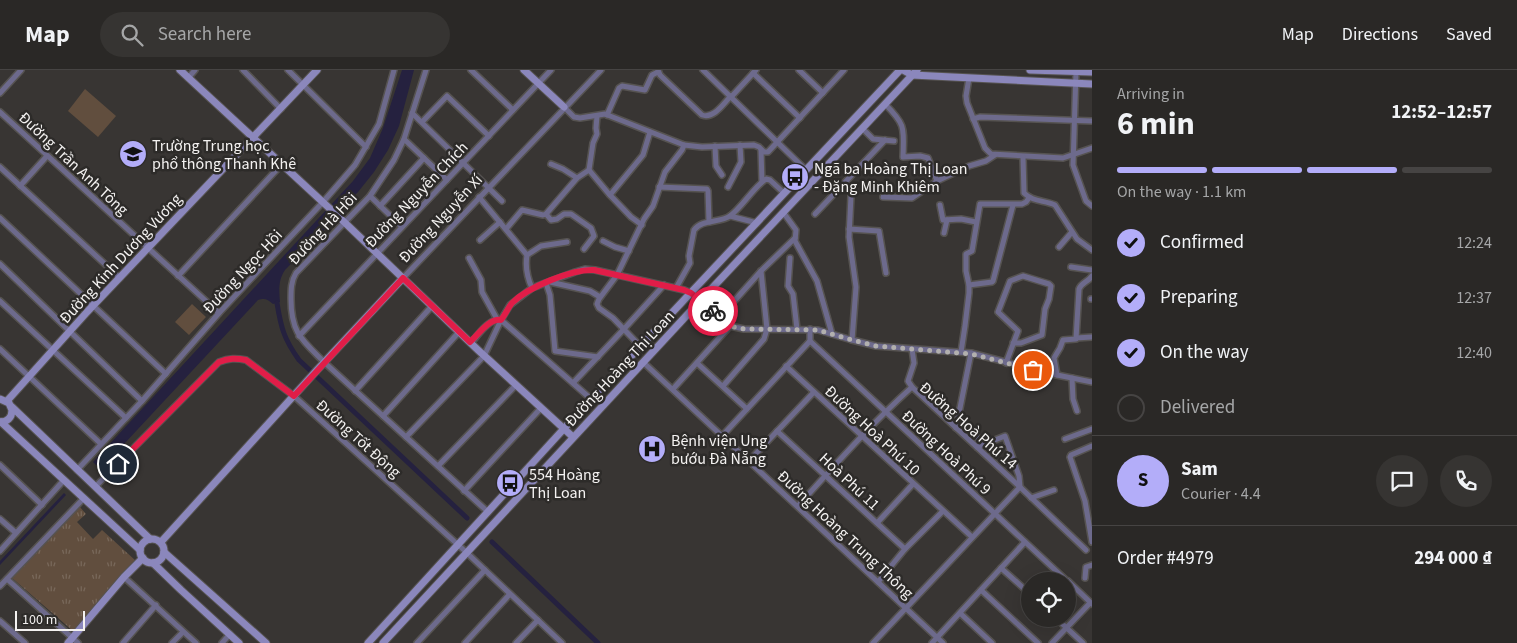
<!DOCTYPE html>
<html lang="en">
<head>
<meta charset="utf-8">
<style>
	:root { --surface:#2a2826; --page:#363432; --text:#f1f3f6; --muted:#a5a6a7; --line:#464443; --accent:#b3adf9 }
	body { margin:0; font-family:"Source Sans 3",sans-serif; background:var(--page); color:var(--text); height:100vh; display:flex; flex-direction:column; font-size:19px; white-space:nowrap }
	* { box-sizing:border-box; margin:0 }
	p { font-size:16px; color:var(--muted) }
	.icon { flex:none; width:28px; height:28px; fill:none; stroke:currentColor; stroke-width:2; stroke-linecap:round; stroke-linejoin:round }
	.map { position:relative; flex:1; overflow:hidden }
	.side { display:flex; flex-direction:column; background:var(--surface); width:425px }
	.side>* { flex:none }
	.controls { position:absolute; left:1021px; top:502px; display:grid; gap:10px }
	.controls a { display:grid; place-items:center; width:55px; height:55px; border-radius:50%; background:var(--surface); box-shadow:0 5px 20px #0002,0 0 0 1px var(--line); font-size:25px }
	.scale { position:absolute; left:15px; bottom:12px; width:70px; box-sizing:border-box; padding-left:5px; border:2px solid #f4f2f1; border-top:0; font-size:14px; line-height:18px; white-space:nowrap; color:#f4f2f1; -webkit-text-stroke:4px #2d2b29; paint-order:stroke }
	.pin { position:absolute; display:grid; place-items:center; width:42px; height:42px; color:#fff; margin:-21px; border:2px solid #fff; border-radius:50%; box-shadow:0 1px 5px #0007 }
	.courier { position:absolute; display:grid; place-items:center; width:50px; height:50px; margin:-25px; border:4px solid #e11d48; border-radius:50%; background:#fff; color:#222; box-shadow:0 1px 6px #0007 }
	.headline em { font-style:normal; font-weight:700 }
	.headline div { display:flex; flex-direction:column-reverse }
	.headline { display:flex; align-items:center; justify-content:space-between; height:85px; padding:0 25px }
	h1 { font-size:32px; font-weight:700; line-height:38px }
	.bar { display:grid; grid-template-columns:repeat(4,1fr); gap:8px 5px; align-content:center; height:60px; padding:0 25px }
	.bar i { height:6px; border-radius:4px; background:var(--line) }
	.bar .current { background:var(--accent) }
	.bar p { grid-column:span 4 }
	.line { display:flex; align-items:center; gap:12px; padding:0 25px; border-top:1px solid var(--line) }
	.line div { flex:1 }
	.round { display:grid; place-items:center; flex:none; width:52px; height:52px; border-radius:26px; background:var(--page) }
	ol { padding:0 25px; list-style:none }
	li { display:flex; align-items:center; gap:15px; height:55px }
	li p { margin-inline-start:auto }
	li .icon { padding:5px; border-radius:50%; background:var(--accent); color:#111; stroke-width:4 }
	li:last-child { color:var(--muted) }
	li i { width:28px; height:28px; border:2px solid var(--line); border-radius:50% }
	header { display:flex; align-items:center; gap:30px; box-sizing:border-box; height:70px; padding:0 25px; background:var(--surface); border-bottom:1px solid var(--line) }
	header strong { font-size:24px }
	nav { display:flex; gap:28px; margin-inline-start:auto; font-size:18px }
	.search { width:350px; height:45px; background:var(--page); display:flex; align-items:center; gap:12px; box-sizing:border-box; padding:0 18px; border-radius:28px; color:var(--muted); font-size:19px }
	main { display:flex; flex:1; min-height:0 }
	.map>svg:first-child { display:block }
	.grass { fill:url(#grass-tufts) }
	.park { fill:#614e3e }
	.water { fill:#25213f }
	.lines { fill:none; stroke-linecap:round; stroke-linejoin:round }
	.canal { stroke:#25213f; stroke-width:5 }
	.street-casing { stroke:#565351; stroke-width:8 }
	.secondary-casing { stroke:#565351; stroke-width:9 }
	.street { stroke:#6d6a8c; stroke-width:5 }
	.secondary { stroke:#8b87bc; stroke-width:7 }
	.done { stroke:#b2b0ae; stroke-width:5; stroke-dasharray:0 9 }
	.route { stroke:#e11d48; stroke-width:6 }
	.labels { text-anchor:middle; stroke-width:5; stroke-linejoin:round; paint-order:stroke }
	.poi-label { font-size:16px; fill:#f4f2f1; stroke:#2d2b29; text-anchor:start }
	.street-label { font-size:16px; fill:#f4f2f1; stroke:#2d2b29 }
</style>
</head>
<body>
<header>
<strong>Map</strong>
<div class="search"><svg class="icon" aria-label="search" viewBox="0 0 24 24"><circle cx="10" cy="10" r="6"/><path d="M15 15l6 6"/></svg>Search here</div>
<nav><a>Map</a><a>Directions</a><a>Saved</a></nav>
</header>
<main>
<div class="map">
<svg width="1092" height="573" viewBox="0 0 1092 573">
	<defs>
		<pattern id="grass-tufts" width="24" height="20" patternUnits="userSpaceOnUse" patternTransform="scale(1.25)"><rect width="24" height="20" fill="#614e3e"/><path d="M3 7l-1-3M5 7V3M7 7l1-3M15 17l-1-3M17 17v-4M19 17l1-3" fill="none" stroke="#78685a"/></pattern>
	</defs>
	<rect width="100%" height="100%" fill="#383533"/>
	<!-- grass -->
	<path class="grass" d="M 79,436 L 86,444 L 77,452 L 93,469 L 102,460 L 136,491 L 73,561 L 12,508 Z"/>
	<!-- park -->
	<g class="park">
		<path d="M 85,19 L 116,46 L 98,67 L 68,41 Z"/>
		<path d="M 192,234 L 206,247 L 189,265 L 175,252 Z"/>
	</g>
	<!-- water -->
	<g class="water">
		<path d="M 402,0 L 414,0 L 399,56 L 388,80 L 374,102 L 358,122 L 343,137 L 333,151 L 285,200 C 278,210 279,221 280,232 L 273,234 C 267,229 265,228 258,230 L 111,388 L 96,395 L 93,392 L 353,111 L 370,88 L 383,58 Z"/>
		<path d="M 64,423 L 66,425 L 0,495 L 0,491 Z"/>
	</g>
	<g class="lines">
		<!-- canal -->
		<g class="canal">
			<path d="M 277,233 C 281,258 284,269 299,290 L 467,448"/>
			<path d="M 492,472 L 598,573"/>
		</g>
		<!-- street casing -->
		<g class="street-casing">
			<g id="street">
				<path d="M 243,0 L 281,39"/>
				<path d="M 288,0 L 366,77"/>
				<path d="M 426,0 L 404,69 L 394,90 L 370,126 L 296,203 C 291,211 291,220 291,229 C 291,263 302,270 324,292 L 488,442"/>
				<path d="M 471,0 L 513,40"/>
				<path d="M 658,0 L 660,5 L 702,45 C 714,49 723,34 731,26"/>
				<path d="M 703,0 L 806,100"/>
				<path d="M 799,0 L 823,23"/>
				<path d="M 1076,2 L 1073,95 L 1086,131 L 1092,136"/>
				<path d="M 753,3 L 800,48"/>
				<path d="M 188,8 L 195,0"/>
				<path d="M 969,8 L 966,26 L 967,33 L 985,78 L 991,84 L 1063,88 L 1092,78"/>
				<path d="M 0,23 L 21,0"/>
				<path d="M 732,26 L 756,0"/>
				<path d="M 885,34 C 906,55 904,58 903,87 L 920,86 L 928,88 L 937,111"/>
				<path d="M 564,37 L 574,47 L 580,48 L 605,44 L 684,75 L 702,77 L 754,75 L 759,77 L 764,82 L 768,82 L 844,0"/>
				<path d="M 0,42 L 219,243"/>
				<path d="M 412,43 L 502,131"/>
				<path d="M 607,45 L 619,18 L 622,16 L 645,20 L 652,5 L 658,2"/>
				<path d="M 973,49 L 980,47 L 1092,51"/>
				<path d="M 422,52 L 447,26 L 489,66"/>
				<path d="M 862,58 L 873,69 L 894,71"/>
				<path d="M 404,69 L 447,110"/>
				<path d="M 715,76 L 716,96 L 722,105"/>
				<path d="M 761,80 L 762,112"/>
				<path d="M 1023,87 L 1024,123 C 1033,132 1044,130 1055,135 L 1077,169 L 1092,180"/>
				<path d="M 551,94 L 563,99 L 577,108"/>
				<path d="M 0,97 L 120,208"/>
				<path d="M 589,100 L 593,73 L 597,64 L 596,58 L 597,46"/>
				<path d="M 20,116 L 47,86"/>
				<path d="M 659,117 L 707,119 L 708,121 L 709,152"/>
				<path d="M 728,117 L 741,92 L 740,75"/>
				<path d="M 610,125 L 643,85 L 650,62"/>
				<path d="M 370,126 L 402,157"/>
				<path d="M 851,126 L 849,167 L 856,217 L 852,270"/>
				<path d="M 479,127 L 527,185 C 525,197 527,207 532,218"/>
				<path d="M 883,127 L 912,128 L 937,111 L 969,96 L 986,91 L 995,85"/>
				<path d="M 940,135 L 943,150 L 961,149 L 976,152"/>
				<path d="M 380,136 L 424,88"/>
				<path d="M 783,142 L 796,160 L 795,171 L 817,211 L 832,264"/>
				<path d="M 546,144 L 551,150 L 557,149 L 564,144 L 571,144 L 591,158 L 594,166 L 584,179"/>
				<path d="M 815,144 L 885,70"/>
				<path d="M 730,146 L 757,153"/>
				<path d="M 0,148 L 166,304"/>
				<path d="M 506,159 L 522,140 L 543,145 L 546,144 L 577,108 L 589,100 L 609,124 L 631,147 L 642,155"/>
				<path d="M 849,159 L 879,161 L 886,203"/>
				<path d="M 944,163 L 947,150"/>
				<path d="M 480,170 L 500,152"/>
				<path d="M 603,171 L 615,177 L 629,181"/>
				<path d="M 1059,177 L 1072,162"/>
				<path d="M 527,185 L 541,176 L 567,172"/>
				<path d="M 469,188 L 481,210 L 482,222 L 497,249"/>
				<path d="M 790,188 L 788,216 L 793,224 L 797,259"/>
				<path d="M 0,194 L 142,331"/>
				<path d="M 1071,197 L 1092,200"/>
				<path d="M 178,206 L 282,94"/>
				<path d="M 403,208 L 601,0"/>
				<path d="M 550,212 L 590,221 L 600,227"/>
				<path d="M 546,213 L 550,225 L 555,281 L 598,287"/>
				<path d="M 969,215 L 992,212 L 993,211 L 1013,135"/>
				<path d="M 676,218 L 690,193 L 689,186 L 694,160 C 702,149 720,153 730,146 C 742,137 753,118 766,109 L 770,110 L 784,123"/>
				<path d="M 1091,229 L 1092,229"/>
				<path d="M 0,231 L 126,348"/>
				<path d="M 720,247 L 761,201 L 795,168"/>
				<path d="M 299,266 L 551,0"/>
				<path d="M 1076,268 L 1092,267"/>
				<path d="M 810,271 L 1067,511"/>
				<path d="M 471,273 C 478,265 489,248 501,250 L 591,329"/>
				<path d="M 641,277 L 613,248 L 599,238 L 597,234 L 599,229 L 617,205 L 644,149 L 653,136 L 665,102 L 682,80 L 684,75"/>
				<path d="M 0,279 L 101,374"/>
				<path d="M 961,282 L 965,256 L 969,223 L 969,215 L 966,201 L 966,184 L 972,181 L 980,134 L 1022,134 L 1026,132 L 1029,128"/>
				<path d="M 643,292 L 943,573"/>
				<path d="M 697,293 L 747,339"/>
				<path d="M 1006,293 L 1018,261 L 998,242 L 1010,211 L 1023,206 L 1049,214 L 1051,216 L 1049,229 L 1045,239 L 1042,265 L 1021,273 L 1013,273"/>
				<path d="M 786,296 L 972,467"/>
				<path d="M 1057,305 L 1054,288 L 1060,278 L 1063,270 L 1076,269 L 1079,219 C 1082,212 1088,212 1092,206"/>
				<path d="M 1072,308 L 1073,329 L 1077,341"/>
				<path d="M 573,313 L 624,259 L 664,215"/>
				<path d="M 723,316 L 764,269 L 767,259 L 761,201"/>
				<path d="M 912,317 L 908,311 L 914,293 L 912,279"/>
				<path d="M 673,319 L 730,256"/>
				<path d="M 355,321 L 432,236"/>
				<path d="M 959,345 L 983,374"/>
				<path d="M 383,346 L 459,262"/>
				<path d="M 956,358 L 971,283"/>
				<path d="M 777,361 L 905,479"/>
				<path d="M 722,366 L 810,271 L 810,259"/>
				<path d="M 406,367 L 484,286 L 501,250 L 510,235 L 532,218 L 575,202 L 585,199 L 595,200 L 684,220 L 691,223 L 730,256 L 744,259 L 818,260 L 852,270 L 876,276 L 971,283 L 1057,305 L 1092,312"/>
				<path d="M 1065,369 L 1092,359"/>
				<path d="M 1092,376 L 1071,385 L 1070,387 L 1085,431 L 1092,472"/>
				<path d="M 749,391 L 814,322"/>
				<path d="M 0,395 L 42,435"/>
				<path d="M 438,396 L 516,315"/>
				<path d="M 77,400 L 142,331 L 219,243 L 323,132 L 355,95 L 379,54 L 394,0"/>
				<path d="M 95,417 L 219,292 C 229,288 236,288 246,290 L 294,326 L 466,482 L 562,573"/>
				<path d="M 464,421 L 541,338"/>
				<path d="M 1031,428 L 1054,420"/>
				<path d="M 798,436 C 835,395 871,354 912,317 L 1020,417 L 1086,480"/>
				<path d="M 0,449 L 16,463"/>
				<path d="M 877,453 L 913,414"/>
				<path d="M 0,481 L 64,410"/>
				<path d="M 1001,498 L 1030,524"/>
				<path d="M 124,507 L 196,573"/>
				<path d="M 1085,508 L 1086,497 L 1092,495"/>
				<path d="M 7,509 L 78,573"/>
				<path d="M 1068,511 L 1092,534"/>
				<path d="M 878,512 L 905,479 L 943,441"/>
				<path d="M 0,516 L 84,428"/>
				<path d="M 981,520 L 1038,573"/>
				<path d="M 960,543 L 992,573"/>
				<path d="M 1057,549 L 1083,573"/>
				<path d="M 0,551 L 25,573"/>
				<path d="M 123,573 L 156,535"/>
				<path d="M 172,573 L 183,562"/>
				<path d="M 222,573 L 230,564"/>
				<path d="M 417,573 L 485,500"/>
				<path d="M 465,573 L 510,524"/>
				<path d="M 516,573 L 538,550"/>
				<path d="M 873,573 L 1020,417 L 1019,406 L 1005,366 L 977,377"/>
				<path d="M 932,573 L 1025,472"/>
				<path d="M 1052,573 L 1090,533"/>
			</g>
		</g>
		<!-- secondary casing -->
		<g class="secondary-casing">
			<g id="secondary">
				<path d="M 180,0 L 340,148 L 478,280 L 573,367"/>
				<path d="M 524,0 L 564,37"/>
				<path d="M 903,0 L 912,5 L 1092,14"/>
				<path d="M 1030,0 L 1092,2"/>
				<path d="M 0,329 L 9,333 L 12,340 C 12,348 7,352 0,352"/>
				<path d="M 7,331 L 87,242 L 317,0"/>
				<path d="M 12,337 L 150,469"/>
				<path d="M 1,352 L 140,480"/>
				<circle cx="152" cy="481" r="12"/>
				<path d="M 161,472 L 317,300 L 403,208"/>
				<path d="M 164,482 L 266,573"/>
				<path d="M 153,493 L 181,520 L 239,573"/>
				<path d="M 68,573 L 124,507 L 143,488"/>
				<path d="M 368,573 L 591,329 L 900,0"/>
				<path d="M 383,573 L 700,231 L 917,0"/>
			</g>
		</g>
		<!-- street -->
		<use href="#street" class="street"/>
		<!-- secondary -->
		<use href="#secondary" class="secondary"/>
	</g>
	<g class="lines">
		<!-- done -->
		<path class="done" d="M 713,241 L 730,256 L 744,259 L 818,260 L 852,270 L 876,276 L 972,284 L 1033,300"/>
		<!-- route -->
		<path class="route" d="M 118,394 L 219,292 C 229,288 236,288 246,290 L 294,326 L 403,208 L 470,272 C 478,265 489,248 501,250 C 505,245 508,238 512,233 C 528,217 572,199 594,200 L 684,220 L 691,223 L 713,241"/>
	</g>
	<!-- icons -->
	<defs>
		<g id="school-disc" transform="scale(1.4375)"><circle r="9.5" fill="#b3adf9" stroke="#2d2b29"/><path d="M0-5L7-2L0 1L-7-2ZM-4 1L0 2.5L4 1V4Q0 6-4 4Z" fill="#111"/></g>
		<g id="bus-disc" transform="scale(1.4375)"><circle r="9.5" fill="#b3adf9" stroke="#2d2b29"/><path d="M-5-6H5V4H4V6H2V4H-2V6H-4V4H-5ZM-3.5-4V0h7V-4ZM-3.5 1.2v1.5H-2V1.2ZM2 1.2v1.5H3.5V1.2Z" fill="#111"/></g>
		<g id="hospital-disc" transform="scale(1.4375)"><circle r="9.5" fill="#b3adf9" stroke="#2d2b29"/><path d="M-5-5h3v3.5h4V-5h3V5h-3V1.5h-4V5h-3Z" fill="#111"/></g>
	</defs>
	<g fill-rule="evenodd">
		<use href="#school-disc" x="133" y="84"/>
		<use href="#bus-disc" x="795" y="107"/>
		<use href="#hospital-disc" x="652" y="379"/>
		<use href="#bus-disc" x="510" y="413"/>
	</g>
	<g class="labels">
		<!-- poi labels -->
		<g class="poi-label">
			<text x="152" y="81">Trường Trung học<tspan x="152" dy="18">phổ thông Thanh Khê</tspan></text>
			<text x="814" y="104">Ngã ba Hoàng Thị Loan<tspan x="814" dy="18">- Đặng Minh Khiêm</tspan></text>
			<text x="671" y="376">Bệnh viện Ung<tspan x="671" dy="18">bướu Đà Nẵng</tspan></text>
			<text x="529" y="410">554 Hoàng<tspan x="529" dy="18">Thị Loan</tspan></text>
		</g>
		<!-- street labels -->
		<g class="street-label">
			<text transform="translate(74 93) rotate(43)" y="6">Đường Trần Anh Tông</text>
			<text transform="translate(416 124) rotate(-46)" y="6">Đường Nguyễn Chích</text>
			<text transform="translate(440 148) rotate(-47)" y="6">Đường Nguyễn Xí</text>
			<text transform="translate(322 158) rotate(-47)" y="6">Đường Hà Hồi</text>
			<text transform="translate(120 188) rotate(-47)" y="6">Đường Kinh Dương Vương</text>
			<text transform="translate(242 201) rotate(-47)" y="6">Đường Ngọc Hồi</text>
			<text transform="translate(619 298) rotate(-47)" y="6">Đường Hoàng Thị Loan</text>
			<text transform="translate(969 355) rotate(41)" y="6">Đường Hoà Phú 14</text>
			<text transform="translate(873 360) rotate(43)" y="6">Đường Hoà Phú 10</text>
			<text transform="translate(359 368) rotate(42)" y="6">Đường Tốt Động</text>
			<text transform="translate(947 382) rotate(43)" y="6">Đường Hoà Phú 9</text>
			<text transform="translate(850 411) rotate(43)" y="6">Hoà Phú 11</text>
			<text transform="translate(846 464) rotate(43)" y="6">Đường Hoàng Trung Thông</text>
		</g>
	</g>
</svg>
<div class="controls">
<a><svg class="icon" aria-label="locate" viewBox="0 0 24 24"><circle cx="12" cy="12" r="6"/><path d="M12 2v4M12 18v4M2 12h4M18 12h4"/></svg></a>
</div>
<div class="scale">100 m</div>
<div class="pin" style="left:1033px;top:300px;background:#ea580c"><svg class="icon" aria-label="bag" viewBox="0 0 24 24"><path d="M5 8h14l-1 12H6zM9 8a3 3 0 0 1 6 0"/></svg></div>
<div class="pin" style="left:118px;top:394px;background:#1f2937"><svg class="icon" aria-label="home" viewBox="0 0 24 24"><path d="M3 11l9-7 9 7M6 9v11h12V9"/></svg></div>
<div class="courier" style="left:713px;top:241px"><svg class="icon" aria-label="bike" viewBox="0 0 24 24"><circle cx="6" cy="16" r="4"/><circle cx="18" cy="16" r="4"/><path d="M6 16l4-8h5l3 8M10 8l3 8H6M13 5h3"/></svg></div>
</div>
<section class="side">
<div class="headline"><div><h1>6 min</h1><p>Arriving in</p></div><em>12:52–12:57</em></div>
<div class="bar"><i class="current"></i><i class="current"></i><i class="current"></i><i></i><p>On the way · 1.1 km</p></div>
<ol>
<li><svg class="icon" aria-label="check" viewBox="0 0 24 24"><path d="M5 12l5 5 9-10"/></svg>Confirmed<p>12:24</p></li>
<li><svg class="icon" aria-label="check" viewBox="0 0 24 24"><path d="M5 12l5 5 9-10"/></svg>Preparing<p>12:37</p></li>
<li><svg class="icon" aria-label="check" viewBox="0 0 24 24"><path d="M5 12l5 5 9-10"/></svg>On the way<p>12:40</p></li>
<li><i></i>Delivered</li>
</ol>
<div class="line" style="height:90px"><b class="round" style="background:var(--accent);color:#111">S</b><div><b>Sam</b><p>Courier · 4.4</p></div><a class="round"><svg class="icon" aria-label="chat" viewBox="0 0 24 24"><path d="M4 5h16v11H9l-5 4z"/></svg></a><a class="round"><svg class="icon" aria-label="phone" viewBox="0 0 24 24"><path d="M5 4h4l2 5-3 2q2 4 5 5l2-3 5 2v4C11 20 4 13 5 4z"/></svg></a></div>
<div class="line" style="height:65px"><div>Order #4979</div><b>294 000 ₫</b></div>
</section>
</main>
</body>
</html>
